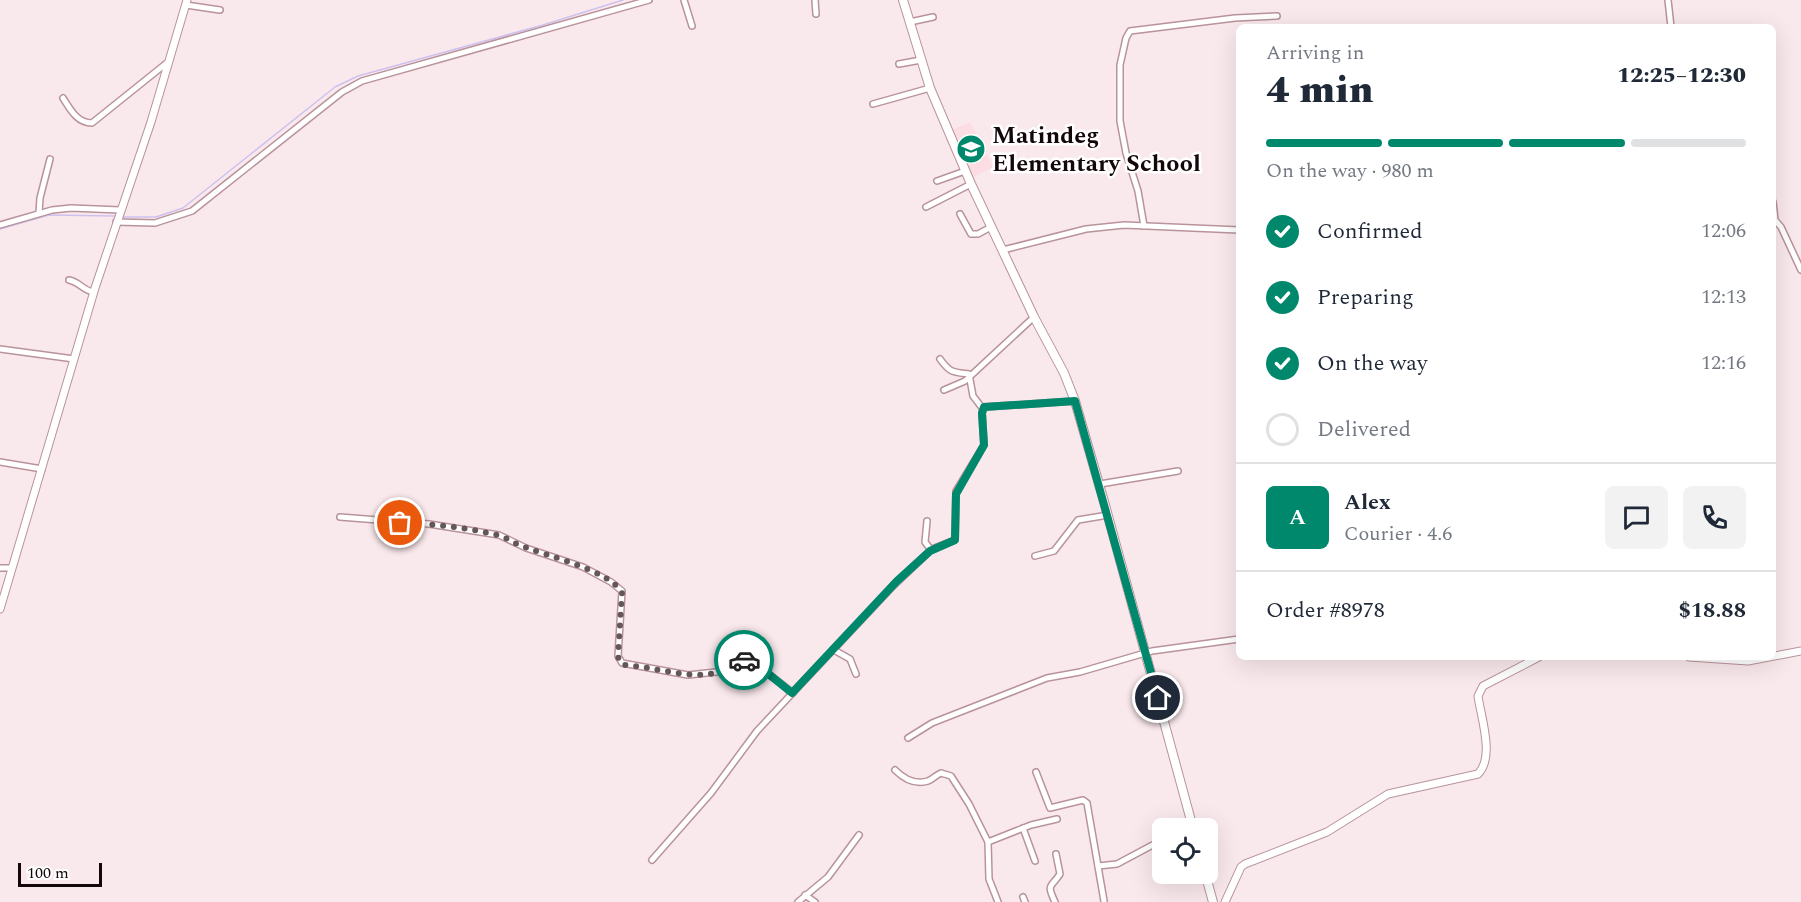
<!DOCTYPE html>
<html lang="en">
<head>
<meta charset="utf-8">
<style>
	:root { --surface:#fff; --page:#f2f2f3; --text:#1f2937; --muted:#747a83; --line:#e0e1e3; --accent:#00886c }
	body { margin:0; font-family:Spectral,serif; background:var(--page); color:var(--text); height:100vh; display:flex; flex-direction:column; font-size:22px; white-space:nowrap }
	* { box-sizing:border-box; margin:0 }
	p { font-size:20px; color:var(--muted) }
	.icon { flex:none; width:33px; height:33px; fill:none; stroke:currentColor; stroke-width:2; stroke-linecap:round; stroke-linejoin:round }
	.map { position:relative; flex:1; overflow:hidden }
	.details { position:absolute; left:1236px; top:24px; width:540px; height:636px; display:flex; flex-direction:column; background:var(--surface); border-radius:9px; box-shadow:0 6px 24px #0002 }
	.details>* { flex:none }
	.tools { position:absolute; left:1152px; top:818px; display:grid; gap:12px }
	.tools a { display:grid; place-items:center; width:66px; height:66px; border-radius:9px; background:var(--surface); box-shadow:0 6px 24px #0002; font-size:30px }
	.scale { position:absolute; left:18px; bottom:15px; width:84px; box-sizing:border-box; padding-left:6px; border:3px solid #14070a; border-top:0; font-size:16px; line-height:21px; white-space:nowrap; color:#14070a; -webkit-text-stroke:4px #fff; paint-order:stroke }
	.pin { position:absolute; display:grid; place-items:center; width:51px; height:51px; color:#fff; margin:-26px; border:3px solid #fff; border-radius:50%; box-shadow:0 2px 6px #0007 }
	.courier { position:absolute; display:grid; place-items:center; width:60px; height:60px; margin:-30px; border:4px solid #00886c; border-radius:50%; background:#fff; color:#222; box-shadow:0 2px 8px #0007 }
	.head em { font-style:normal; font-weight:800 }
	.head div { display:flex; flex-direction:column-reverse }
	.head { display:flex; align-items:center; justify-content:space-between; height:102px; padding:0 30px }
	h1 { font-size:39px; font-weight:800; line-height:45px }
	.bar { display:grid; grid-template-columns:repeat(4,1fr); gap:9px 6px; align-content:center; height:72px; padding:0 30px }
	.bar i { height:8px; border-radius:4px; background:var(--line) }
	.bar .selected { background:var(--accent) }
	.bar p { grid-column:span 4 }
	.line { display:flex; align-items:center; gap:15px; padding:0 30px; border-top:2px solid var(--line) }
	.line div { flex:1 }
	.round { display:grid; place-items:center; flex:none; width:63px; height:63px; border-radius:9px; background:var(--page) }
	ol { padding:0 30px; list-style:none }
	li { display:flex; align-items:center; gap:18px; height:66px }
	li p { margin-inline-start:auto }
	li .icon { padding:6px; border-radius:50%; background:var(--accent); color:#fff; stroke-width:4 }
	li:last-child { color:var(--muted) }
	li i { width:33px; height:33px; border:3px solid var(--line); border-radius:50% }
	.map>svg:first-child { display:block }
	.built { fill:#fbdde3 }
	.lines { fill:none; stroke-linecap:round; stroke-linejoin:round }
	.stream { stroke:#cec1ee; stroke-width:1.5 }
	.minor-casing { stroke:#b9939b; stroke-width:8 }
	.tertiary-casing { stroke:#b9939b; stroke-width:9 }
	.secondary-casing { stroke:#b9939b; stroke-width:10 }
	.minor { stroke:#fff; stroke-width:5 }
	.tertiary { stroke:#fff; stroke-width:7 }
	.secondary { stroke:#fff; stroke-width:8 }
	.done { stroke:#645659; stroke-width:6; stroke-dasharray:0 10.8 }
	.route { stroke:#00886c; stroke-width:8 }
	.labels { text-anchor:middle; stroke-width:5; stroke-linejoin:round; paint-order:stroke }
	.poi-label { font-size:24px; font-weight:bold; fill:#14070a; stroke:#fff; text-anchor:start }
</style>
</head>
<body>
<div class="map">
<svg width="1801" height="902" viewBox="0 0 1801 902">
	<rect width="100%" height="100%" fill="#fae9ec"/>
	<!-- built -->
	<path class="built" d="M 970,122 L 993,167 L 971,178 L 950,131 Z"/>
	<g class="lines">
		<!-- stream -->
		<g class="stream">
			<path d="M 123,217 L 156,217 L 183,208 L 335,87 L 358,76 L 543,25 L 623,0"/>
			<path d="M 0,229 L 49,215 L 115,216"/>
		</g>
		<!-- minor casing -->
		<g class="minor-casing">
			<g id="minor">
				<path d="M 684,0 L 692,26"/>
				<path d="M 815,0 L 816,14"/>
				<path d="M 1668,0 L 1671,27"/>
				<path d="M 186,5 L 220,10"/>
				<path d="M 910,22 L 933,17"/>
				<path d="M 899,64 L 921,60"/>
				<path d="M 63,98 C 70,109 77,123 92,123 L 168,62"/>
				<path d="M 873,104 L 930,88"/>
				<path d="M 937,181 L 965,171"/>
				<path d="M 1773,202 L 1775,220 L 1781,227 L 1801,270"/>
				<path d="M 926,207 L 971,184"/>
				<path d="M 39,213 L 40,198 L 50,159"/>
				<path d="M 960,214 L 971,234 L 978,234 L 991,227"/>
				<path d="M 116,222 L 155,223 L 192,211 L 342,92 L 362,81 L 649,0"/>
				<path d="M 0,225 L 52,210 L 71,208 L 120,210"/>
				<path d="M 1144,226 L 1138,191 L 1126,153 L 1120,121 L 1120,65 L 1126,38 L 1130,31 L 1235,18 L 1277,16"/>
				<path d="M 1003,250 L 1086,229 L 1124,225 L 1239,230"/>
				<path d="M 69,280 C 80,282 83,291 94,292"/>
				<path d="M 0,349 L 74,359"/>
				<path d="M 940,359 C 950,373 953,372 969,374 L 973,396 L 983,409"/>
				<path d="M 944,390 L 965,381 L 1034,317"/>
				<path d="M 0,462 L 42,469"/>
				<path d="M 1100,484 L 1178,471"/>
				<path d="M 340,517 L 429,524 L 499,535 L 526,548 L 583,567 L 611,582 L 622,591 L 618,656 L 622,663 L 688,675 L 725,671 L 748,658 L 793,693"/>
				<path d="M 927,521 L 925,542 L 931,550"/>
				<path d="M 1035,556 L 1054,551 L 1078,520 L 1108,515"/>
				<path d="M 0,568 L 12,568"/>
				<path d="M 834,650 L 850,659 L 856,674"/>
				<path d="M 908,738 L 932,723 L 1047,678 L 1080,672 L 1152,651 L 1239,639"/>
				<path d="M 895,770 C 904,779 915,785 928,781 C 933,779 936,775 941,773 L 951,776 L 969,804 L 988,842 L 989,879 L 998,902"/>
				<path d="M 1036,772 L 1050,808 L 1083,800 L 1087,803 L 1104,901"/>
				<path d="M 1023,828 L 1035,861"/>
				<path d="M 1182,828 L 1191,823"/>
				<path d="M 988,842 L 1031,825 L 1057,819"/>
				<path d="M 652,860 L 711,793 L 757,731 L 893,586 L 932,549 L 955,540 L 956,491 L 984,445 L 982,413 L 984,407 L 1075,401"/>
				<path d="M 1098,866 L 1117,864 L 1162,840"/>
				<path d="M 805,895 L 815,902"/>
				<path d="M 1023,897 L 1025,902"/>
				<path d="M 798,902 L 828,877 L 859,835"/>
				<path d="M 1055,902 C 1046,883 1051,888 1060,874 L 1056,854"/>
			</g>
		</g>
		<!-- tertiary casing -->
		<g class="tertiary-casing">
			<g id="tertiary">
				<path d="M 0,609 L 95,288 L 151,122 L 187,0"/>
				<path d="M 1689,657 L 1748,661 L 1801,651"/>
				<path d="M 1225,902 L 1241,867 L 1245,864 L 1327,832 L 1388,794 L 1478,774 C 1495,757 1481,718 1478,696 L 1483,686 L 1539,657"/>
			</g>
		</g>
		<!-- secondary casing -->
		<g class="secondary-casing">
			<g id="secondary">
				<path d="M 903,0 L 930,88 L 971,184 L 1034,317 L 1064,373 L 1075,401 L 1105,505 L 1193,828"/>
				<path d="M 1205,873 L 1213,902"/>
			</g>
		</g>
		<!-- minor -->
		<use href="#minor" class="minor"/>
		<!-- tertiary -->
		<use href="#tertiary" class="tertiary"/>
		<!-- secondary -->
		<use href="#secondary" class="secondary"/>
	</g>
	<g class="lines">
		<!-- done -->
		<path class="done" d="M 400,523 C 432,524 465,527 497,535 C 506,537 513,543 522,546 C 546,556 610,570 622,593 L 618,656 L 619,661 L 625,665 C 668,668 705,688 744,660"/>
		<!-- route -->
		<path class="route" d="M 744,660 L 750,659 L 792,693 L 897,581 L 930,551 L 955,540 L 956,494 L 984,445 L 982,413 L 984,407 L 1075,401 L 1158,698"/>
	</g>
	<!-- icons -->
	<defs>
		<g id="school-disc" transform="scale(1.5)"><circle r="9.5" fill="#00886c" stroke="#fff"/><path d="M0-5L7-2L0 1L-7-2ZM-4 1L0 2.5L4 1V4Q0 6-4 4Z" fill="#fff"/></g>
	</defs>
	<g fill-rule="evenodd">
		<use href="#school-disc" x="971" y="149"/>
	</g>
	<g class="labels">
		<!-- poi labels -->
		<g class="poi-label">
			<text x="992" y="143">Matindeg<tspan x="992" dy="28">Elementary School</tspan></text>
		</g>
	</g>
</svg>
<div class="tools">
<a><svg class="icon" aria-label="locate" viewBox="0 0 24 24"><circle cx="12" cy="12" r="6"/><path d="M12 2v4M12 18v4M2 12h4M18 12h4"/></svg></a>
</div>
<div class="scale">100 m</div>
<div class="pin" style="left:400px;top:523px;background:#ea580c"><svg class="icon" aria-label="bag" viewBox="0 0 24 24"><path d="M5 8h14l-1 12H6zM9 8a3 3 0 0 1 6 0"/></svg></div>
<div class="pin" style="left:1158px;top:698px;background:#1f2937"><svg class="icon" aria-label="home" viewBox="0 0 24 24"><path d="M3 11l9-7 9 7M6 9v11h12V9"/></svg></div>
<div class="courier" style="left:744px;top:660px"><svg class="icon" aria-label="car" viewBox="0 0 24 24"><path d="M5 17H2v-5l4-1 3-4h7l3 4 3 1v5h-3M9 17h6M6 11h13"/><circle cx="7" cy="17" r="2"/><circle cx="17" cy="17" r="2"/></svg></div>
<section class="details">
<div class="head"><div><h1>4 min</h1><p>Arriving in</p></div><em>12:25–12:30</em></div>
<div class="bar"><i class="selected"></i><i class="selected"></i><i class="selected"></i><i></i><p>On the way · 980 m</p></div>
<ol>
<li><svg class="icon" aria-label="check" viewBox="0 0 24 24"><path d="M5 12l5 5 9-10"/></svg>Confirmed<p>12:06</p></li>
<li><svg class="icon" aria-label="check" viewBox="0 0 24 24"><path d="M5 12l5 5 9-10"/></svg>Preparing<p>12:13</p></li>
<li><svg class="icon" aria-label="check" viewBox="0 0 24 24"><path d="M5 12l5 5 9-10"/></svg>On the way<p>12:16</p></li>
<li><i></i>Delivered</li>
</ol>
<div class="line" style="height:108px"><b class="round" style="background:var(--accent);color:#fff">A</b><div><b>Alex</b><p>Courier · 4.6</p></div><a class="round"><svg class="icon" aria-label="chat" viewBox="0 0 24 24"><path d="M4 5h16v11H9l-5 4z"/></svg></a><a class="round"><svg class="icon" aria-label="phone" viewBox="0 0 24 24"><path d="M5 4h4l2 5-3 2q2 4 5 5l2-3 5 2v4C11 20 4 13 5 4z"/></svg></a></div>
<div class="line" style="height:78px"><div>Order #8978</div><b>$18.88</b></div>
</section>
</div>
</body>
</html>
